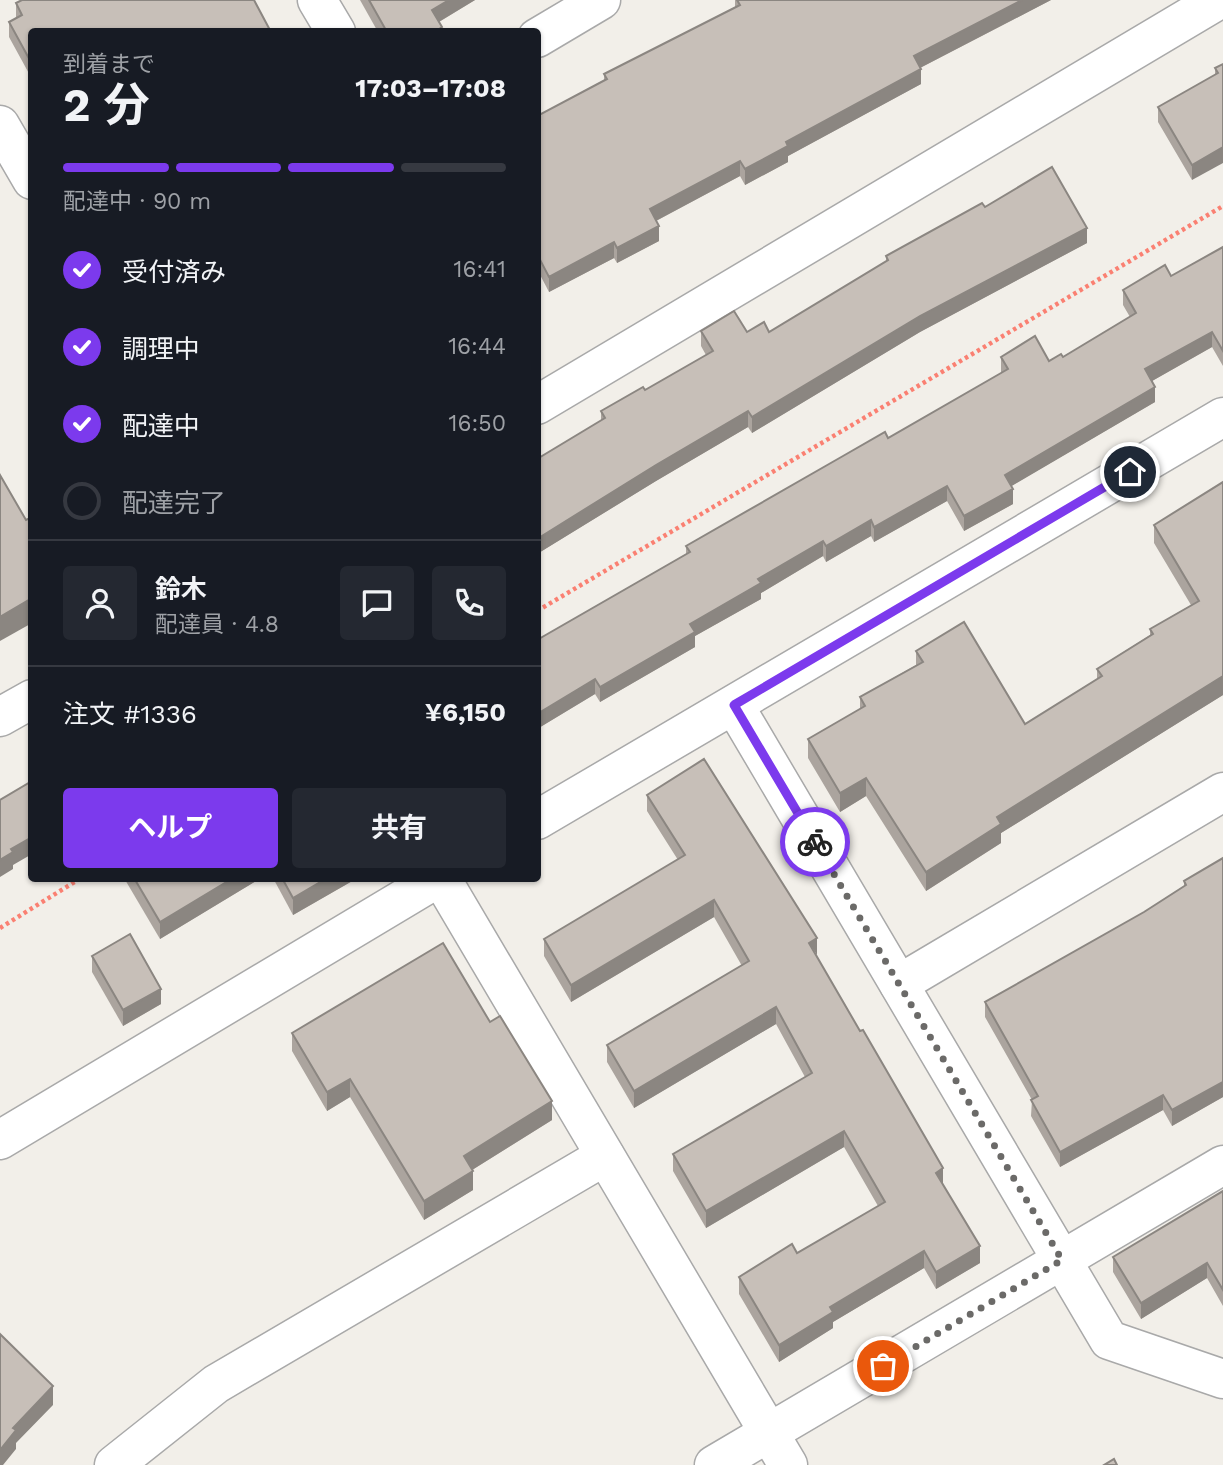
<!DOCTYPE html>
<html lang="ja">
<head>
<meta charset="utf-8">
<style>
	:root { --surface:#171b24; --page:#242831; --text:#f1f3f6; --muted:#9ea1a6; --line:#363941; --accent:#7c3aed }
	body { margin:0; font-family:"Work Sans","Noto Sans JP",sans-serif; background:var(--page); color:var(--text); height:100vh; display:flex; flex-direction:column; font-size:26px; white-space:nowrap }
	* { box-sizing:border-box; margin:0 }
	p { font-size:23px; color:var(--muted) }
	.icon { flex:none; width:38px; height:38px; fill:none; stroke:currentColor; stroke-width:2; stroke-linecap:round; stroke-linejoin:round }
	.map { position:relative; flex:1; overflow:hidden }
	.side { position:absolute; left:28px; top:28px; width:513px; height:854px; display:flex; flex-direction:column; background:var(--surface); border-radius:7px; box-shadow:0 2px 5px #0004 }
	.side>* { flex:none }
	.pin { position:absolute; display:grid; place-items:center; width:60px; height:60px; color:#fff; margin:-30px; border:4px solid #fff; border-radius:50%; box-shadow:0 2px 7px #0007 }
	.courier { position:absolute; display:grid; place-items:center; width:70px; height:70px; margin:-35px; border:5px solid #7c3aed; border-radius:50%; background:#fff; color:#222; box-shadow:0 2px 9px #0007 }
	.overview em { font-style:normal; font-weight:700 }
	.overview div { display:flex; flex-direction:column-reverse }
	.overview { display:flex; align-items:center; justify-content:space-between; height:119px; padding:0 35px }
	h1 { font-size:46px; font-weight:700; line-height:52px }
	.bar { display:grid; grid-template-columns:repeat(4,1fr); gap:10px 7px; align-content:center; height:84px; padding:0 35px }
	.bar i { height:9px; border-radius:5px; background:var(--line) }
	.bar .current { background:var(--accent) }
	.bar p { grid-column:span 4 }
	.line { display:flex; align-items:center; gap:18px; padding:0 35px; border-top:2px solid var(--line) }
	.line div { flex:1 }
	.round { display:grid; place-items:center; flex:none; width:74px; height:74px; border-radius:7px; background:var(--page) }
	ol { padding:0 35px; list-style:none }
	li { display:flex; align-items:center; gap:21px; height:77px }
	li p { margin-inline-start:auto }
	li .icon { padding:7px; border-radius:50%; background:var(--accent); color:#fff; stroke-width:4 }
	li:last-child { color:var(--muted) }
	li i { width:38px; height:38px; border:4px solid var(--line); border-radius:50% }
	.button { display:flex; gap:14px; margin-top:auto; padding:14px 35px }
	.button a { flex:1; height:80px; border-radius:7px; background:var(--accent); color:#fff; font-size:28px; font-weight:700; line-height:80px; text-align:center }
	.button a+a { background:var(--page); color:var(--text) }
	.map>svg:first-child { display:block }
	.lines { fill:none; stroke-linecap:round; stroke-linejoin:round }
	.street-casing { stroke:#a9a9a9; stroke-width:41 }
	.path { stroke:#fa8072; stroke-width:4.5; stroke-dasharray:3.5 3.5; stroke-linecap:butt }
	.street { stroke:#fff; stroke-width:38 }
	.wall { fill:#aba49e }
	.shaded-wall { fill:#8b8681 }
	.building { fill:#c7bfb8; stroke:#8b8681; stroke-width:2 }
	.done { stroke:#6b6a68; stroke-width:7; stroke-dasharray:0 12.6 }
	.route { stroke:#7c3aed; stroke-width:9 }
</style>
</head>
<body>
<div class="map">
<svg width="1223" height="1465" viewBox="0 0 1223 1465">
	<rect width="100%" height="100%" fill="#f2efe9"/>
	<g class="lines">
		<!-- street casing -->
		<g class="street-casing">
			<g id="street">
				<path d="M 317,0 L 336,32"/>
				<path d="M 537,38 L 601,0"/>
				<path d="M 0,125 L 32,180"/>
				<path d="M 537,405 L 1218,0"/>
				<path d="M 734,705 L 1109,1340 L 1223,1379"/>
				<path d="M 0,717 L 32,699"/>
				<path d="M 537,820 L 1223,417"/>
				<path d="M 441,878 L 788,1465"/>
				<path d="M 899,984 L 1223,792"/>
				<path d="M 0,1140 L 438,878"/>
				<path d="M 114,1465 L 216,1384 L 605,1156"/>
				<path d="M 714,1465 L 1223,1165"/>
			</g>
		</g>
		<!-- path -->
		<g class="path">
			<path d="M 537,611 L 1223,206"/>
			<path d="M 0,928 L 81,878"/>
		</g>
		<!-- street -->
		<use href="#street" class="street"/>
	</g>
	<!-- wall -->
	<g class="wall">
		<path d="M 360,0 L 475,0 L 439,22 L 442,32 L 378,32 Z"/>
		<path d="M 735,0 L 1051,0 L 920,68 L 921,84 L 788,156 L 788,162 L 745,185 L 740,176 L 656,221 L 659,241 L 617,263 L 614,258 L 549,292 L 537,269 L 537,116 L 604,80 L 604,74 L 735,7 Z"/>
		<path d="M 16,3 L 32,32 L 32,79 L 9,37 L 9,22 L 16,18 Z"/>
		<path d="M 1223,64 L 1192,180 L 1158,122 L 1158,107 L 1215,75 L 1215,68 Z"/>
		<path d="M 985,207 L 1087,243 L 920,332 L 752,433 L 748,427 L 656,481 L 537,554 L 537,459 L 601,421 L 601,411 L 645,390 L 706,355 L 701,346 L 701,331 L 769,332 L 886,262 L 886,256 Z"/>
		<path d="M 1223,247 L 1223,366 L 1212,347 L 1152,381 L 1155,402 L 1011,486 L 1013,504 L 964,531 L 947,501 L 874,542 L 871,536 L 826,562 L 823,556 L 761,593 L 761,599 L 695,636 L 695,647 L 600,702 L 595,694 L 537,729 L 537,640 L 686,554 L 686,546 L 888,438 L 1001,373 L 1001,357 L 1049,361 L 1063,357 L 1130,317 L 1123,305 L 1123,290 L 1171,276 Z"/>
		<path d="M 1223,482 L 1223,695 L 1001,833 L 1001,843 L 926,891 L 866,796 L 840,812 L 808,758 L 808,739 L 860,709 L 860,697 L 916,665 L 916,651 L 1025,724 L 1097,679 L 1097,669 L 1150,635 L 1150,629 L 1191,605 L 1154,543 L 1154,525 Z"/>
		<path d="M 647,795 L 816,955 L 943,1184 L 980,1263 L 936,1289 L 924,1268 L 833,1322 L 833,1328 L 779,1362 L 739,1294 L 739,1277 L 797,1253 L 878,1206 L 844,1147 L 706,1228 L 673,1171 L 673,1154 L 805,1077 L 776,1024 L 634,1108 L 607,1062 L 607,1045 L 742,966 L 714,917 L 571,1002 L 544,956 L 544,939 L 678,860 L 647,811 Z"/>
		<path d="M 1223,859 L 1223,1097 L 1172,1126 L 1163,1110 L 1060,1167 L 1031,1116 L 1032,1100 L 985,1017 L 985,1002 L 1144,912 L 1184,886 L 1184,881 Z"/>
		<path d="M 124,878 L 261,878 L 160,939 Z"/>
		<path d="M 273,878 L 354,878 L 354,880 L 293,915 Z"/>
		<path d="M 92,956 L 161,1004 L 123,1026 L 92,972 Z"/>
		<path d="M 490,1022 L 552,1120 L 472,1170 L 473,1190 L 424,1220 L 350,1097 L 327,1111 L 292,1051 L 292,1033 Z"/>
		<path d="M 1223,1191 L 1223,1306 L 1207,1278 L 1141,1319 L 1113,1272 L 1113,1257 Z"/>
	</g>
	<!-- shaded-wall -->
	<g class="shaded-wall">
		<path d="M 449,0 L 475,0 L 432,26 L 432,10 Z"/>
		<path d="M 1022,0 L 1051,0 L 914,71 L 914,56 Z"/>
		<path d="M 921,69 L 921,84 L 788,156 L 788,162 L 745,185 L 745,169 L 786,142 Z"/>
		<path d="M 1223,147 L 1223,163 L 1192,180 L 1192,165 Z"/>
		<path d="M 740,161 L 740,176 L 650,224 L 650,209 Z"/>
		<path d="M 659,226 L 659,241 L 617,263 L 617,248 Z"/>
		<path d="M 1087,228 L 1087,243 L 920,332 L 752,433 L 752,417 L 920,316 Z"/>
		<path d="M 614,242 L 614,258 L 549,292 L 549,277 Z"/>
		<path d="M 1212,332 L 1212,347 L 1145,385 L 1145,369 Z"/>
		<path d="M 1155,387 L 1155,402 L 1005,490 L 1005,475 Z"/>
		<path d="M 748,411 L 748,427 L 656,481 L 537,554 L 537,539 L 656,465 Z"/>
		<path d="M 947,486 L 947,501 L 874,542 L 874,527 Z"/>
		<path d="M 1013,489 L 1013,504 L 964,531 L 964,516 Z"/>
		<path d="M 871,520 L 871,536 L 826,562 L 826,546 Z"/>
		<path d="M 823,541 L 823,556 L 761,593 L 761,599 L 695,636 L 695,647 L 600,702 L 600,687 L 690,624 L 758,579 Z"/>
		<path d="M 32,598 L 32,623 L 0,641 L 0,617 Z"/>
		<path d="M 1223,676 L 1223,695 L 1001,833 L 1001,843 L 926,891 L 926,872 L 997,817 Z"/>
		<path d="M 595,679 L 595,694 L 537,729 L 537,714 Z"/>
		<path d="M 866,778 L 866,796 L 840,812 L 840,793 Z"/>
		<path d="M 32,837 L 32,854 L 13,865 L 13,869 L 0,877 L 0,860 L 11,849 Z"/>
		<path d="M 233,878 L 261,878 L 160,939 L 160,922 Z"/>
		<path d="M 327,878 L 354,878 L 354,880 L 293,915 L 293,898 Z"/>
		<path d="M 714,900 L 714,917 L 571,1002 L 571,985 Z"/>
		<path d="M 817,938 L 817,955 L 809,943 Z"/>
		<path d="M 161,989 L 161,1004 L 123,1026 L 123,1010 Z"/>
		<path d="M 776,1007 L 776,1024 L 634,1108 L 634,1091 Z"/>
		<path d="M 350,1079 L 350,1097 L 327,1111 L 327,1092 Z"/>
		<path d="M 1223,1082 L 1223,1097 L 1172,1126 L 1172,1110 Z"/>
		<path d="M 1163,1095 L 1163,1110 L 1060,1167 L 1060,1152 Z"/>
		<path d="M 552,1101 L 552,1120 L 464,1175 L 464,1156 Z"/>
		<path d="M 844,1131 L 844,1147 L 706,1228 L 706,1211 Z"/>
		<path d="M 943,1168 L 943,1185 L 936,1173 Z"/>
		<path d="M 473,1171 L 473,1190 L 424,1220 L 424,1201 Z"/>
		<path d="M 980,1246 L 980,1263 L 936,1289 L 936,1272 Z"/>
		<path d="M 924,1251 L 924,1268 L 833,1322 L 833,1328 L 779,1362 L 779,1345 L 830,1307 Z"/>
		<path d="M 1207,1263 L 1207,1278 L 1141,1319 L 1141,1303 Z"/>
		<path d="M 53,1386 L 53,1405 L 16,1443 L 16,1449 L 3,1465 L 0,1465 L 0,1450 L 13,1428 Z"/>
	</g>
	<!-- building -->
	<g class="building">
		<path d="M 22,0 L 254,0 L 271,32 L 32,32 L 32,64 L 9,22 L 22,15 L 16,3 Z"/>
		<path d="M 369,0 L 449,0 L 432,10 L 442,27 L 435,32 L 387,32 Z"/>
		<path d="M 737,0 L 1022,0 L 914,56 L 921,69 L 786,142 L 788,146 L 745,169 L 740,161 L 650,209 L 659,226 L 617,248 L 614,242 L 549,277 L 537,254 L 537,116 L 607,79 L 604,74 L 740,5 Z"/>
		<path d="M 1223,64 L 1223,147 L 1192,165 L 1158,107 L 1218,73 L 1215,68 Z"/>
		<path d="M 1052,167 L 1087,228 L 920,316 L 752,417 L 748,411 L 656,465 L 537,539 L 537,459 L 605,418 L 601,411 L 643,387 L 645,390 L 713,351 L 701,331 L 734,311 L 747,332 L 764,322 L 769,332 L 888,260 L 886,256 L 982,203 L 985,207 Z"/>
		<path d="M 1223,247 L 1223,351 L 1212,332 L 1145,369 L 1155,387 L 1005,475 L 1013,489 L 964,516 L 947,486 L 874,527 L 871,520 L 826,546 L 823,541 L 758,579 L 761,583 L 690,624 L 695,632 L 600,687 L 595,679 L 537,714 L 537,640 L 690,552 L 686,546 L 843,456 L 885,432 L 888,438 L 1008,369 L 1001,357 L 1035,336 L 1049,361 L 1061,354 L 1063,357 L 1136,313 L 1123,290 L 1165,265 L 1171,276 Z"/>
		<path d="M 0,475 L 26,520 L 32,517 L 32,598 L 0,617 Z"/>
		<path d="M 1223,482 L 1223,676 L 997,817 L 1001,824 L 926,872 L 866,778 L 840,793 L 808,739 L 865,706 L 860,697 L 923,662 L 916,651 L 964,622 L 1025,724 L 1102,676 L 1097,669 L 1153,634 L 1150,629 L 1199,601 L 1154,525 Z"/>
		<path d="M 704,759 L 817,938 L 809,943 L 860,1031 L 863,1030 L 943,1168 L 936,1173 L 980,1246 L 936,1272 L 924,1251 L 830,1307 L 833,1312 L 779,1345 L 739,1277 L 792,1244 L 797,1253 L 885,1202 L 844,1131 L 706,1211 L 673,1154 L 812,1073 L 776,1007 L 634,1091 L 607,1045 L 749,961 L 714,900 L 571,985 L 544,939 L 685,855 L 647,795 Z"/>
		<path d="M 32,781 L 32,837 L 11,849 L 13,852 L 0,860 L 0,800 Z"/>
		<path d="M 1223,858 L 1223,1082 L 1172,1110 L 1163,1095 L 1060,1152 L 1031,1100 L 1038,1096 L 985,1002 L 1144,912 L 1186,885 L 1184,881 Z"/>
		<path d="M 134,878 L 233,878 L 160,922 Z"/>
		<path d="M 282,878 L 327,878 L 293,898 Z"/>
		<path d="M 130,934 L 161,989 L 123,1010 L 92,956 Z"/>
		<path d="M 443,943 L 490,1022 L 500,1016 L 552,1101 L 464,1156 L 473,1171 L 424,1201 L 350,1079 L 327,1092 L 292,1033 Z"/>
		<path d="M 1223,1191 L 1223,1290 L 1207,1263 L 1141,1303 L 1113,1257 Z"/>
		<path d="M 0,1334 L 53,1386 L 13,1428 L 16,1430 L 0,1450 Z"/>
		<path d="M 1114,1459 L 1117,1465 L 1104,1465 Z"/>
	</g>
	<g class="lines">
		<!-- done -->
		<path class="done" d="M 815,842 L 1062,1260 L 883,1366"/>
		<!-- route -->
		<path class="route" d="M 815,842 L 734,705 L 1130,472"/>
	</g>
</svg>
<div class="pin" style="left:883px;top:1366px;background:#ea580c"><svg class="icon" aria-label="bag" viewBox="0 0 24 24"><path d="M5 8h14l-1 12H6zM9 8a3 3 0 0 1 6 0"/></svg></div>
<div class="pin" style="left:1130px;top:472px;background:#1f2937"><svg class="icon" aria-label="home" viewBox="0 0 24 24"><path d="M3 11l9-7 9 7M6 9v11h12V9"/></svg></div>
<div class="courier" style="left:815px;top:842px"><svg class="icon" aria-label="bike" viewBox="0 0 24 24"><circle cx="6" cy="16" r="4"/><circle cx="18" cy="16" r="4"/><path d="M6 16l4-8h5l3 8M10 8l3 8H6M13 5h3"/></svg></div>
<section class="side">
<div class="overview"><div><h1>2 分</h1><p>到着まで</p></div><em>17:03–17:08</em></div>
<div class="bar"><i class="current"></i><i class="current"></i><i class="current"></i><i></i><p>配達中 · 90 m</p></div>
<ol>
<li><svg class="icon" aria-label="check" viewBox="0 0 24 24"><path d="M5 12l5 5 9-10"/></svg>受付済み<p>16:41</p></li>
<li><svg class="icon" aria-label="check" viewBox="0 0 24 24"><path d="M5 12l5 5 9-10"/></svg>調理中<p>16:44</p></li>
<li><svg class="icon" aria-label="check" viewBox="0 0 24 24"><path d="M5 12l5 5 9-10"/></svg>配達中<p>16:50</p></li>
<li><i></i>配達完了</li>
</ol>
<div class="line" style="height:126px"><a class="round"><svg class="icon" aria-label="person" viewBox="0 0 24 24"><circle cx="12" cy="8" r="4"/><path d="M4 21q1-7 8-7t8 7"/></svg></a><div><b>鈴木</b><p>配達員 · 4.8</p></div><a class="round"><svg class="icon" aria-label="chat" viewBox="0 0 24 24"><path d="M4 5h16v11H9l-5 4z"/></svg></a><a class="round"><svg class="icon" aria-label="phone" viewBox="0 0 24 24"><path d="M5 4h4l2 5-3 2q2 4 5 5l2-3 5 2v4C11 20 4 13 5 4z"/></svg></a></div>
<div class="line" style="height:91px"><div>注文 #1336</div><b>¥6,150</b></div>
<div class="button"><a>ヘルプ</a><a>共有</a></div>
</section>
</div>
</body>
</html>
